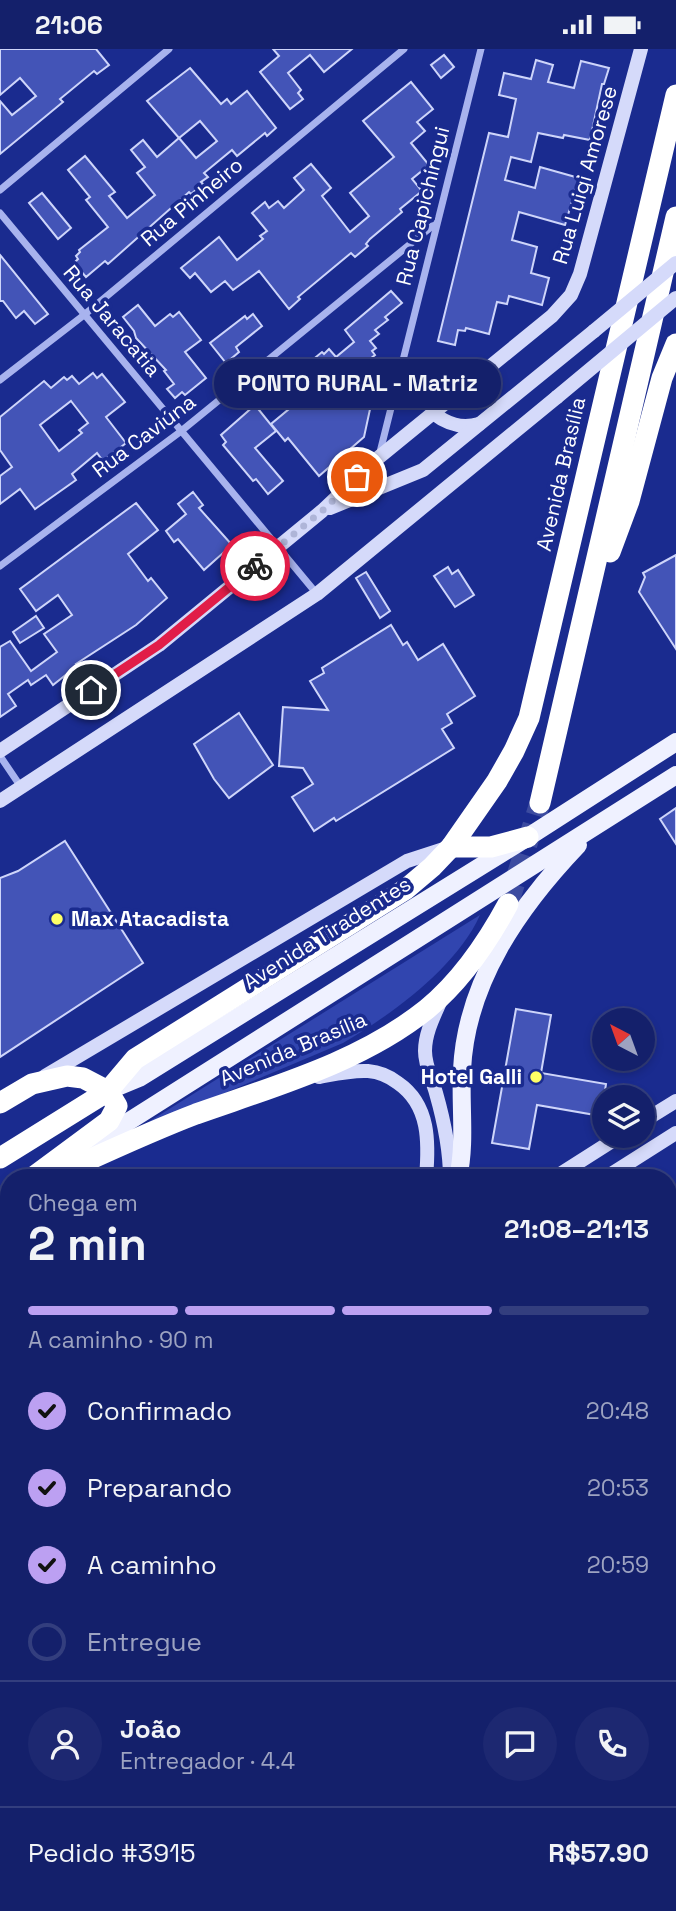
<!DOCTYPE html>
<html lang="pt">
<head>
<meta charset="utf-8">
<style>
	:root { --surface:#14206b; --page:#1d2871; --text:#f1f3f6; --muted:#9da3c1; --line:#333e7e; --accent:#bca0f2 }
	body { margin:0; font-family:"Space Grotesk",sans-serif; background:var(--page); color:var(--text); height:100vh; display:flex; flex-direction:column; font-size:26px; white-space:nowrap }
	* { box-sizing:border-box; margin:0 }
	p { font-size:23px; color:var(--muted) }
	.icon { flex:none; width:38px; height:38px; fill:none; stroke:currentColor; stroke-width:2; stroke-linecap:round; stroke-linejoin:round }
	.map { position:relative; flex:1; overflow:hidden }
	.details { position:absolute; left:0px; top:1120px; width:677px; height:742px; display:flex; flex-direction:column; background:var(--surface); border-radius:28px 28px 0 0; box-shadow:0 4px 10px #0003,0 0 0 2px var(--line) }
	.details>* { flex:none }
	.needle { width:46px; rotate:319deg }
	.controls { position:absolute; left:592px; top:959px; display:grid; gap:14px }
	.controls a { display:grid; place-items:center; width:63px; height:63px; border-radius:50%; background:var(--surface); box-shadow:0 4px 10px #0003,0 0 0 2px var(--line); font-size:35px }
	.pin { position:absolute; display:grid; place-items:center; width:60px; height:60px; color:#fff; margin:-30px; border:4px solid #fff; border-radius:50%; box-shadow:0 2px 7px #0007 }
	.courier { position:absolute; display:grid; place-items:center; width:70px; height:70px; margin:-35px; border:5px solid #e11d48; border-radius:50%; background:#fff; color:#222; box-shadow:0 2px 9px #0007 }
	.bubble { position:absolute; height:49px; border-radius:24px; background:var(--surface); box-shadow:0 4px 10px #0003,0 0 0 2px var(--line); font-size:23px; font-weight:700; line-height:49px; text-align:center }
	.summary em { font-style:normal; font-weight:700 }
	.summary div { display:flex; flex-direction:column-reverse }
	.summary { display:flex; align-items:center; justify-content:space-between; height:119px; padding:0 28px }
	h1 { font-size:46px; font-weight:700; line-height:52px }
	.bar { display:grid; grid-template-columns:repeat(4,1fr); gap:10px 7px; align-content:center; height:84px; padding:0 28px }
	.bar i { height:9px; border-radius:5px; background:var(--line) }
	.bar .active { background:var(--accent) }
	.bar p { grid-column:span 4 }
	.line { display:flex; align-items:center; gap:18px; padding:0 28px; border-top:2px solid var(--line) }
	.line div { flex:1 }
	.round { display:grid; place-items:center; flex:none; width:74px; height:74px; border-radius:37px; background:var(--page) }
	ol { padding:0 28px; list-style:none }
	li { display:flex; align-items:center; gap:21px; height:77px }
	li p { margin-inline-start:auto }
	li .icon { padding:7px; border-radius:50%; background:var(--accent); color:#111; stroke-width:4 }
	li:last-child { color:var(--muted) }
	li i { width:38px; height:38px; border:4px solid var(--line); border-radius:50% }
	.status { display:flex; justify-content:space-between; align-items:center; height:49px; padding:0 35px; background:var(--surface); direction:ltr }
	.status svg { height:19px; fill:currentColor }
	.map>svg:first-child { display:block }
	.green { fill:#3145af }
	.building { fill:#4354b7; stroke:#ced5fa; stroke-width:2; fill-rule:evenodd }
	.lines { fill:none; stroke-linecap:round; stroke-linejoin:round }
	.highway-tunnel { stroke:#3c4ba0; stroke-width:21; stroke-dasharray:21 10; stroke-linecap:butt }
	.street { stroke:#a8b3ee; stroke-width:7 }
	.secondary { stroke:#d5dafa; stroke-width:14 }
	.primary { stroke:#eff1ff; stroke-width:18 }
	.highway { stroke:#fff; stroke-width:21 }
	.secondary-bridge { stroke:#d5dafa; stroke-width:14 }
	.done { stroke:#afb5d8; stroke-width:7; stroke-dasharray:0 12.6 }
	.route { stroke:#e11d48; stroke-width:9 }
	.poi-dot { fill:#feff65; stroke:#1a2b8f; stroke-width:2.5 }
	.labels { text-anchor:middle; stroke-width:7; stroke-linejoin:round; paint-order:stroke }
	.street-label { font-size:21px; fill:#fff; stroke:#1a2b8f }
	.poi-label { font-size:21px; font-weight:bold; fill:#fff; stroke:#1a2b8f; text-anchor:start }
</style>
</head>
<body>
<div class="status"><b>21:06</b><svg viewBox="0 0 49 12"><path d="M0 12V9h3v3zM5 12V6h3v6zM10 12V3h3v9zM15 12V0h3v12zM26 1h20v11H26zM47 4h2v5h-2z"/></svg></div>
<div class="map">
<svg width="676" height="1862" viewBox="0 0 676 1862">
	<rect width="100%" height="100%" fill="#1a2b8f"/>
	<!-- green -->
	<path class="green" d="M 480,866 C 457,918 391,966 343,994 L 134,1082 Z"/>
	<!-- building -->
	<g class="building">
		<path d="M 0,0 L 96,0 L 109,16 L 97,25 L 94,22 L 60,50 L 63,53 L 0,105 L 0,52 L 12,66 L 36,47 L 20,29 L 0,46 Z"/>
		<path d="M 273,0 L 352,0 L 324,23 L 310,6 L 288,24 L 301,41 L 298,44 L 303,50 L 290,60 L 260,23 L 279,7 Z"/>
		<path d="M 444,6 L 454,18 L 441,29 L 431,16 Z"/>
		<path d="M 536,11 L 553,16 L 548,33 L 574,39 L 581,12 L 609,19 L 604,35 L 602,35 L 590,91 L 564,86 L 563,89 L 538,84 L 531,113 L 511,108 L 505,131 L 535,139 L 540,118 L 579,129 L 565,176 L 519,163 L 512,191 L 537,198 L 531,224 L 549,229 L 542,256 L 509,247 L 507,255 L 497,253 L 489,285 L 466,279 L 465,282 L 458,281 L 455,296 L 438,292 L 489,84 L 508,88 L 516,50 L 499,46 L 504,24 L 531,30 Z"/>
		<path d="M 190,19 L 221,55 L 227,50 L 231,55 L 247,42 L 276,79 L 267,87 L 265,84 L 237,107 L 232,101 L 204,124 L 208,128 L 201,133 L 203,135 L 191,145 L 189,143 L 108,215 L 105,212 L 86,228 L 74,214 L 78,210 L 76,207 L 80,203 L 79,201 L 108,178 L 86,151 L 90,148 L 68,121 L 85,107 L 115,143 L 109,147 L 127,169 L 155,146 L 137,124 L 145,118 L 131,101 L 143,91 L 157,108 L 179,89 L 196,109 L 217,92 L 200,72 L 179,89 L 147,52 Z"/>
		<path d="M 411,33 L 433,60 L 417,73 L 425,82 L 411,94 L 429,116 L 412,130 L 422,142 L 400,160 L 402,163 L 370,190 L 366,195 L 368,197 L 355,208 L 351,204 L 298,248 L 300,250 L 289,260 L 259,222 L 233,241 L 225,232 L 211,243 L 195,224 L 190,229 L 181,219 L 219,188 L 237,211 L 263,190 L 260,187 L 267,182 L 252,164 L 265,153 L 269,159 L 278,152 L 284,159 L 304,141 L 294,129 L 311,115 L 331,139 L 322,147 L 350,183 L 369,167 L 350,144 L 394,108 L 363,72 Z"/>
		<path d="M 42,144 L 71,179 L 58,190 L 29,154 Z"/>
		<path d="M 0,206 L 48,265 L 35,275 L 24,262 L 16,269 L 3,252 L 0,252 Z"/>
		<path d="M 391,242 L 402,254 L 385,268 L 388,271 L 375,281 L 379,285 L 370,292 L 376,299 L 372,302 L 375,306 L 370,310 L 373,314 L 370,316 L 372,319 L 357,332 L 372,351 L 364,388 L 319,427 L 288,389 L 285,392 L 271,375 L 295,355 L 282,339 L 290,333 L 288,331 L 322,303 L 324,305 L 329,300 L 336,308 L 354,293 L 345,281 Z"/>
		<path d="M 138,256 L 155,277 L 170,265 L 173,268 L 179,263 L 201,291 L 185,303 L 206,329 L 185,346 L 182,343 L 175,349 L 167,340 L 174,335 L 164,322 L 166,321 L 136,289 L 134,282 L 123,268 Z"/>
		<path d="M 253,265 L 262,277 L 236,298 L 239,303 L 226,314 L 210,294 L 245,267 L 247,270 Z"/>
		<path d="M 93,324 L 97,329 L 102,325 L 125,353 L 106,368 L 126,394 L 103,412 L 97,404 L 72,425 L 76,431 L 35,460 L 20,440 L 0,455 L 0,427 L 12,418 L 0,401 L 0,368 L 44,332 L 51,339 L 64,328 L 67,331 L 72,327 L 79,335 ZM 71,352 L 88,374 L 79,381 L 82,384 L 59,402 L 40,376 Z"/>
		<path d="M 255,356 L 276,382 L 255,399 L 283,432 L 268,445 L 256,430 L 253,432 L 223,396 L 226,393 L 221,386 Z"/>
		<path d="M 193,443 L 203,456 L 199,459 L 232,496 L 204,521 L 178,490 L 174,493 L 166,482 L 186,465 L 178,455 Z"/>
		<path d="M 136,454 L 158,481 L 128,505 L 148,532 L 151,529 L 167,549 L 136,576 L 76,615 L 83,624 L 72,632 L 67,625 L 53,636 L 46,626 L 31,636 L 28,631 L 8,645 L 16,657 L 0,668 L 0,598 L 10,592 L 31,622 L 57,603 L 44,585 L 72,566 L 58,546 L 36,562 L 20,540 Z"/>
		<path d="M 676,506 L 676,600 L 639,543 L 645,528 L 643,524 Z"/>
		<path d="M 448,518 L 452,525 L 458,521 L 474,546 L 455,558 L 434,527 Z"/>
		<path d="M 366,523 L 390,562 L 380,569 L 356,529 Z"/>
		<path d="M 36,567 L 44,579 L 20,594 L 13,583 Z"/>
		<path d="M 391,576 L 403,596 L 407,593 L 418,611 L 443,595 L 475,647 L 447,665 L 452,674 L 442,680 L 454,699 L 336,772 L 334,769 L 314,782 L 292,748 L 313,735 L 303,719 L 279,717 L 283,658 L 328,661 L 310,632 L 324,624 L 322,619 Z"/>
		<path d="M 239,664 L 273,716 L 229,749 L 214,730 L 194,695 Z"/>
		<path d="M 676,759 L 676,795 L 660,770 Z"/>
		<path d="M 65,792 L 143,914 L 0,1008 L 0,829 L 18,822 Z"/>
		<path d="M 516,960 L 551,966 L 541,1024 L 606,1035 L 601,1067 L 537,1056 L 529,1100 L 492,1094 Z"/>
	</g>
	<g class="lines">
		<!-- highway-tunnel -->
		<path class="highway-tunnel" d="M 508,855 L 540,754"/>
		<!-- street -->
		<g class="street">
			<path d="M 0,141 L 169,0"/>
			<path d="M 0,164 L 317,545"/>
			<path d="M 399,322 L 433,364"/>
			<path d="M 0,331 L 84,266 L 404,0"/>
			<path d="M 379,407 L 481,0"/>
			<path d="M 0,517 L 180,383 L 436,174"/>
			<path d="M 0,707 L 21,738"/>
			<path d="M 668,1239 L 676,1239"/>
			<path d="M 668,1384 L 676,1385"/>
			<path d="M 668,1526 L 676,1527"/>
			<path d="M 0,1559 L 9,1553"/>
			<path d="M 668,1706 L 676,1706"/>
			<path d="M 160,1862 L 161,1853"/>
			<path d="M 644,1862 L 645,1853"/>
		</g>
		<!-- secondary -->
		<g class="secondary">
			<path d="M 433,364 C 447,375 461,380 479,375"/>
			<path d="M 330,459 L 423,421 L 594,282"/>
			<path d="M 0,702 L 159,596 L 322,462 L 378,409 L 552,267 L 571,246 L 580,225 L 641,0"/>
			<path d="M 0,752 L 317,545 L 557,348"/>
			<path d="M 441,951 C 434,967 425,984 425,1002 C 425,1017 432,1030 436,1044 C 444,1072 450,1099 450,1129"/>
			<path d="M 45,1027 L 407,812 L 447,799"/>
			<path d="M 319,1028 C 335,1025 352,1021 368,1022 C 380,1023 389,1027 398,1034 C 430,1056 429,1094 426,1129"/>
			<path d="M 642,1073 L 676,1052"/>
			<path d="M 554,1129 L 620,1087"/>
			<path d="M 605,1129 L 676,1084"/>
			<path d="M 369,1862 L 370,1853"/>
			<path d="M 409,1862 L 410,1853"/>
		</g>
		<!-- primary -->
		<g class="primary">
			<path d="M 110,1041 L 139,1029 L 528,788 L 676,693"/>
			<path d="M 93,1095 L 676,726"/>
			<path d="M 458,1129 C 466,1093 460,1057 462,1021 C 466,933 519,858 578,796"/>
		</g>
		<!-- highway -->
		<g class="highway">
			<path d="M 610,503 L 629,452 L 662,329 L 676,295"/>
			<path d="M 540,754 L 676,168"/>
			<path d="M 451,798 L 491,798 L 528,788"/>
			<path d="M 0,1054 L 32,1035 L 67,1027 L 83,1029 L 108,1042 L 117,1057 L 109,1072 L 32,1129"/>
			<path d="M 0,1109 L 108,1042 L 135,1010 L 406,840 L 432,818 L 451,798 L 497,732 L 514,702 L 529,669 L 676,46"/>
			<path d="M 49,1129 C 98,1107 146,1084 196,1065 C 275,1037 361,1013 427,960 C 462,931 487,894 508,855"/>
			<path d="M 0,1154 L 9,1148"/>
		</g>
		<!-- secondary-bridge -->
		<g class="secondary-bridge">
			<path d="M 594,282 L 676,214"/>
			<path d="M 557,348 L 676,249"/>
		</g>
	</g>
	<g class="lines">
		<!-- done -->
		<path class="done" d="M 255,517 L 322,462 L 357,428"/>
		<!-- route -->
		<path class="route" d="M 91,641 L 159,596 L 255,517"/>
	</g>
	<!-- markers -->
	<g class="poi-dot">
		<circle cx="57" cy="870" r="7"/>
		<circle cx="536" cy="1028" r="7"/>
	</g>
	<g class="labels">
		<!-- street labels -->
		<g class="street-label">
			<text transform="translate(585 126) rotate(-74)" y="7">Rua Luigi Amorese</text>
			<text transform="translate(192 153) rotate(-40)" y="7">Rua Pinheiro</text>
			<text transform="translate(423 157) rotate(-76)" y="7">Rua Capichingui</text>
			<text transform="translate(112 272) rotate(50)" y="7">Rua Jaracatia</text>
			<text transform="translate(144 387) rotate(-37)" y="7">Rua Caviúna</text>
			<text transform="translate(561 425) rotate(-77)" y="7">Avenida Brasília</text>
			<text transform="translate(327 884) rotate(-32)" y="7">Avenida Tiradentes</text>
			<text transform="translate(293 1000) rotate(-23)" y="7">Avenida Brasília</text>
		</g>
		<!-- poi labels -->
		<g class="poi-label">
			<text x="71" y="877">Max Atacadista</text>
			<text x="522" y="1035" text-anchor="end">Hotel Galli</text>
		</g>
	</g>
</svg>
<div class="controls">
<a><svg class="needle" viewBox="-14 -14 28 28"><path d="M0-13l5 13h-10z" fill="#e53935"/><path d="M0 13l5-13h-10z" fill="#9da3c1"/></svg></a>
<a><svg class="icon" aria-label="layers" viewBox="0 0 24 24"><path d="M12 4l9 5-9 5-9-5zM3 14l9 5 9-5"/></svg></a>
</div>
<div class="pin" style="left:357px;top:428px;background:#ea580c"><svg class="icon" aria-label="bag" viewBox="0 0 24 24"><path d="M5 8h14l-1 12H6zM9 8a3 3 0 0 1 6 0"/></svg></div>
<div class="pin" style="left:91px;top:641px;background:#1f2937"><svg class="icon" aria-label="home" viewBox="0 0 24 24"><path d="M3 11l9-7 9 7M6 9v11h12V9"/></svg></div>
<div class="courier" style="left:255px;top:517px"><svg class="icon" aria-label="bike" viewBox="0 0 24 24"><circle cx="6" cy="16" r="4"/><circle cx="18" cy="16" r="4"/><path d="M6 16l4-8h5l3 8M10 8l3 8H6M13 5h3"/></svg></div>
<div class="bubble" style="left:214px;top:310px;width:287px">PONTO RURAL - Matriz</div>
<section class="details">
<div class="summary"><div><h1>2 min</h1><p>Chega em</p></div><em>21:08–21:13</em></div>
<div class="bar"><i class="active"></i><i class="active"></i><i class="active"></i><i></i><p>A caminho · 90 m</p></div>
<ol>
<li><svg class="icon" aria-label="check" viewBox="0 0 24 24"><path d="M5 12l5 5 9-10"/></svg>Confirmado<p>20:48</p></li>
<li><svg class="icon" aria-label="check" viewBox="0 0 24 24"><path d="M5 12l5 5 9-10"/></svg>Preparando<p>20:53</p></li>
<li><svg class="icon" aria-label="check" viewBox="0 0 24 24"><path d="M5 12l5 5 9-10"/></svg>A caminho<p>20:59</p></li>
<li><i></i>Entregue</li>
</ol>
<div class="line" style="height:126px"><a class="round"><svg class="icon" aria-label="person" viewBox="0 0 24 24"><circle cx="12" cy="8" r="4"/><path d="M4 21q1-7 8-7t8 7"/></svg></a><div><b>João</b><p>Entregador · 4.4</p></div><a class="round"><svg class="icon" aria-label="chat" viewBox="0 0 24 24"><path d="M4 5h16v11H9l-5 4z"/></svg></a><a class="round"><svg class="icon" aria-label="phone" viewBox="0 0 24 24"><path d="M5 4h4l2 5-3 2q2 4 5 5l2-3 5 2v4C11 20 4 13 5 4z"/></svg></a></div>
<div class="line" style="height:91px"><div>Pedido #3915</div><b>R$57.90</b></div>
</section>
</div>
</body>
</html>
